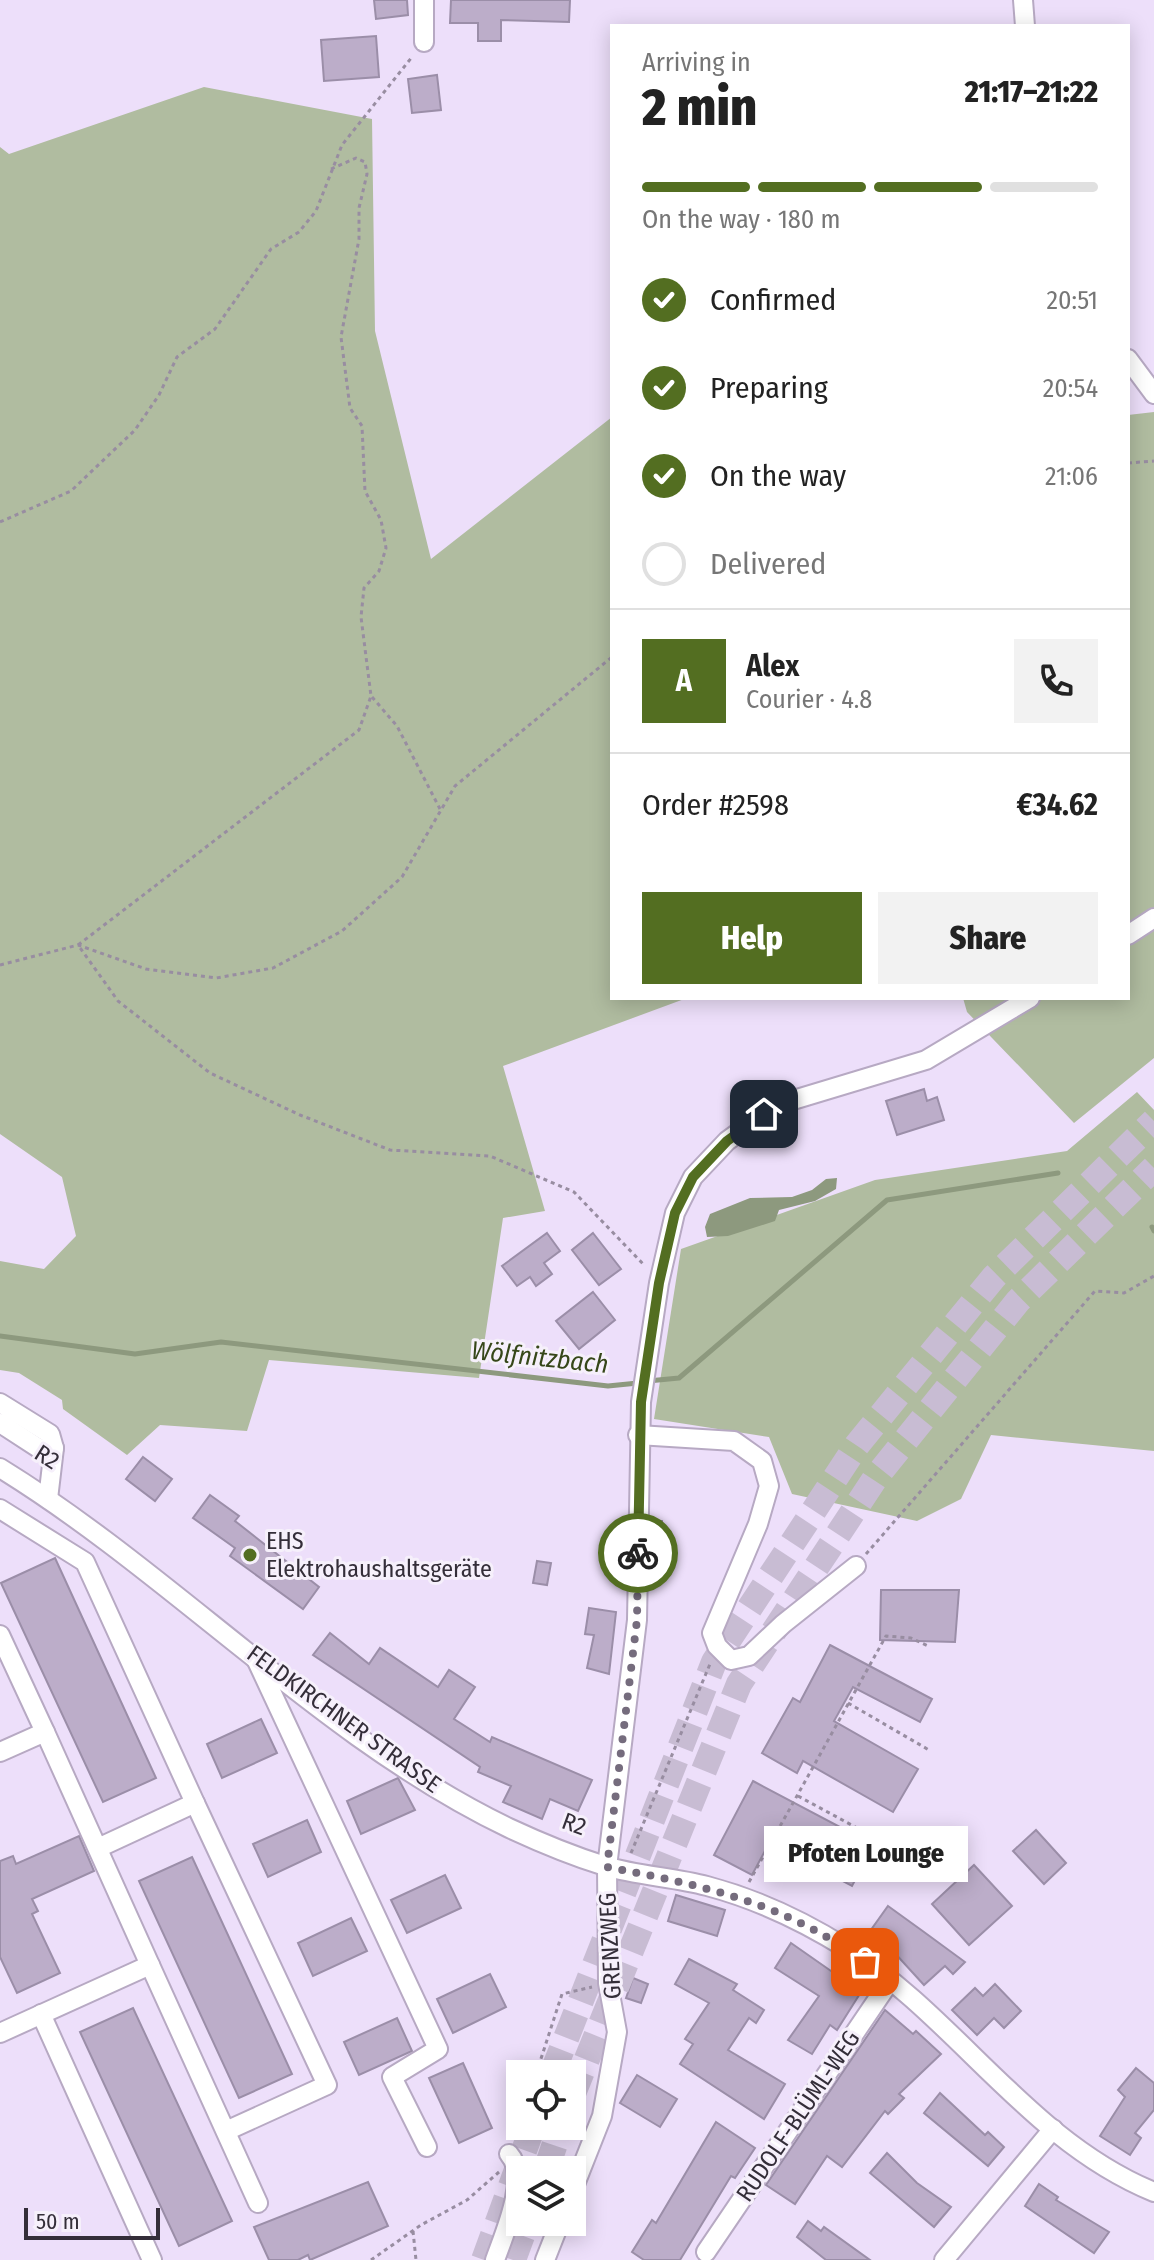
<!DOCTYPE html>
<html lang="en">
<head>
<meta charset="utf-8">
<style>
	:root { --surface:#fff; --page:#f2f2f2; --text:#222; --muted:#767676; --line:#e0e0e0; --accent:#536e21 }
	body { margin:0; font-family:"Fira Sans Condensed",sans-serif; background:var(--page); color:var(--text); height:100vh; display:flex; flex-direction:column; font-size:30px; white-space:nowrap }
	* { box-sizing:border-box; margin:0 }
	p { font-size:26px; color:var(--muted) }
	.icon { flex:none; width:44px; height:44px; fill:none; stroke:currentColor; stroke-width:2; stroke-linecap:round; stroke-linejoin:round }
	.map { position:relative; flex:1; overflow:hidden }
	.drawer { position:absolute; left:610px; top:24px; width:520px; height:976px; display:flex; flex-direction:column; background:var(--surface); border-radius:0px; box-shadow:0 4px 20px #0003 }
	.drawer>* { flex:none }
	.controls { position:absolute; left:506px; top:2060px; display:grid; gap:16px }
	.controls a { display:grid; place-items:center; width:80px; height:80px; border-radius:0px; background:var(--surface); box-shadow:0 4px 20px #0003; font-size:40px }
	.scale { position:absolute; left:24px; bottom:20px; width:136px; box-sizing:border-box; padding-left:8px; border:4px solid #342e39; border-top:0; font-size:22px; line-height:28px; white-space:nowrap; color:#342e39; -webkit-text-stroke:6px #f6f0fb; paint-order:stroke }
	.pin { position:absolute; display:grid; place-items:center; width:68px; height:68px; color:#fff; margin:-34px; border-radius:16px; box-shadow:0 4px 12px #0006 }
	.courier { position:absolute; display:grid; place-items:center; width:80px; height:80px; margin:-40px; border:6px solid #536e21; border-radius:50%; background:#fff; color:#222; box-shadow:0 2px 10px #0007 }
	.bubble { position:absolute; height:56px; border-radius:0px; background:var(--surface); box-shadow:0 4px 20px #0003; font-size:26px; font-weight:800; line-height:56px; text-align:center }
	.headline em { font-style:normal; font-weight:800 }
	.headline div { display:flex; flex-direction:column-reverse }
	.headline { display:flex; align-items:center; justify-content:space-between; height:136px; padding:0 32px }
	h1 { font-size:52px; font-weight:800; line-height:60px }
	.bar { display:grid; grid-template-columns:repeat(4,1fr); gap:12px 8px; align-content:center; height:96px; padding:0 32px }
	.bar i { height:10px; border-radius:6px; background:var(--line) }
	.bar .current { background:var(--accent) }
	.bar p { grid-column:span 4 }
	.line { display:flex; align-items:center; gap:20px; padding:0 32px; border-top:2px solid var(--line) }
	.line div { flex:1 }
	.round { display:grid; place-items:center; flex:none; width:84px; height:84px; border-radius:0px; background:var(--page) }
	ol { padding:0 32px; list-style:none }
	li { display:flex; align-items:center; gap:24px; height:88px }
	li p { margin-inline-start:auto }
	li .icon { padding:8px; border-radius:50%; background:var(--accent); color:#fff; stroke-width:4 }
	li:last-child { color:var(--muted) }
	li i { width:44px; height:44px; border:4px solid var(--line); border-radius:50% }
	.primary-button { display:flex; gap:16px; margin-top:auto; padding:16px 32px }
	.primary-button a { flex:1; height:92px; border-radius:0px; background:var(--accent); color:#fff; font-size:32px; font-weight:800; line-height:92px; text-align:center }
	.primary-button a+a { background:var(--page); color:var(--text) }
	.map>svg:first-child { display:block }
	.forest { fill:#b0bca0 }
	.water { fill:#8d997e }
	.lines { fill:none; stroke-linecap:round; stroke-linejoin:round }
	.stream { stroke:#8d997e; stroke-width:5 }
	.building { fill:#bcadc9; stroke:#9b8ea8; stroke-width:2 }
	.highway-tunnel { stroke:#c8bcd3; stroke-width:26; stroke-dasharray:26 13; stroke-linecap:butt }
	.minor-casing { stroke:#b7a9c3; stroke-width:22 }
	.path { stroke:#988da1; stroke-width:3; stroke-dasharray:4 4; stroke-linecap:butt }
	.minor { stroke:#fff; stroke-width:18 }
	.done { stroke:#756c7d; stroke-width:8; stroke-dasharray:0 14.4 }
	.route { stroke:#536e21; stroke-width:10 }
	.poi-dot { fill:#536e21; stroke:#f6f0fb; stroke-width:3 }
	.labels { text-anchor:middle; stroke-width:6; stroke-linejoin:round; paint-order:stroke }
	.street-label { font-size:24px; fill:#342e39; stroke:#f6f0fb }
	.poi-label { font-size:24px; fill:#342e39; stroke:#f6f0fb; text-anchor:start }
	.water-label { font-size:26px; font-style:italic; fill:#364719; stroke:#f6f0fb }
</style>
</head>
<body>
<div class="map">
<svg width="1154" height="2260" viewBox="0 0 1154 2260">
	<rect width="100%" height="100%" fill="#eddffa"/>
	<!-- forest -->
	<g class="forest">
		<path d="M 204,87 L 372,119 L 375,331 L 431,559 L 612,417 L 612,998 L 687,998 L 503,1066 L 545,1211 L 503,1218 L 479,1378 L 269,1360 L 247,1431 L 160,1425 L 127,1455 L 63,1409 L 62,1400 L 19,1373 L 0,1370 L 0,1261 L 44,1269 L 76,1236 L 62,1177 L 0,1134 L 0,147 L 9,154 Z"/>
		<path d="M 1154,412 L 1154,1058 L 1074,1123 L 967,1012 L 963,998 L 1128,998 L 1128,415 Z"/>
		<path d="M 1137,1092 L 1154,1110 L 1154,1451 L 991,1435 L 961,1499 L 917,1521 L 792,1494 L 769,1437 L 654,1419 L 681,1249 L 875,1180 L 1067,1151 Z"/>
	</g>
	<!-- water -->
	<path class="water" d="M 837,1178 L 836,1189 L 815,1201 L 779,1210 L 775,1221 L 728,1236 L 707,1237 L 705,1227 L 710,1214 L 750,1198 L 792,1197 L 812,1190 L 826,1179 Z"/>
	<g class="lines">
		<!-- stream -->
		<g class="stream">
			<path d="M 1152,1227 L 1154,1231"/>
			<path d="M 0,1336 L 135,1354 L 221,1342 L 608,1386 L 638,1383"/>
			<path d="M 648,1381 L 679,1378 L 887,1200 L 1058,1173"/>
		</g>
	</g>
	<!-- building -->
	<g class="building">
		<path d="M 374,0 L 407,0 L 408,15 L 376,19 Z"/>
		<path d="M 451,0 L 570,0 L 569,22 L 501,20 L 501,41 L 478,41 L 478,23 L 450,23 Z"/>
		<path d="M 376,36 L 379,77 L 324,81 L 321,40 Z"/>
		<path d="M 437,75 L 441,110 L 412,113 L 408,79 Z"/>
		<path d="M 924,1089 L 927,1101 L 937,1097 L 944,1120 L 897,1135 L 886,1101 Z"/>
		<path d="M 547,1233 L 560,1251 L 544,1263 L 552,1274 L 536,1286 L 530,1277 L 517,1286 L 502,1266 Z"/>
		<path d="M 593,1233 L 621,1269 L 599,1285 L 572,1250 Z"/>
		<path d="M 593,1292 L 615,1320 L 579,1349 L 556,1321 Z"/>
		<path d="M 143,1457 L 172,1479 L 155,1501 L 126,1479 Z"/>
		<path d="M 210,1495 L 239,1516 L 235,1521 L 319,1587 L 303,1609 L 230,1556 L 235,1548 L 193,1518 Z"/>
		<path d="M 651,1521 L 662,1521 L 664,1559 L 650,1559 Z"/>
		<path d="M 55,1558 L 156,1778 L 103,1802 L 1,1583 Z"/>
		<path d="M 537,1561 L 551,1563 L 547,1585 L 533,1583 Z"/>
		<path d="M 881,1590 L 959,1590 L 955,1642 L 880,1640 Z"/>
		<path d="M 589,1608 L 616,1612 L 609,1674 L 587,1668 L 594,1635 L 585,1634 Z"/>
		<path d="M 330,1633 L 369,1664 L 380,1648 L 438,1687 L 449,1670 L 475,1687 L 454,1719 L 490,1742 L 492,1737 L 592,1780 L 578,1811 L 550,1799 L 542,1819 L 503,1802 L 511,1786 L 478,1772 L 480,1767 L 313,1655 Z"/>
		<path d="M 830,1645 L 932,1699 L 920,1722 L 853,1687 L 834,1721 L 918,1769 L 893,1812 L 803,1761 L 797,1773 L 762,1753 L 793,1698 L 800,1702 Z"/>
		<path d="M 261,1719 L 277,1753 L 222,1778 L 207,1744 Z"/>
		<path d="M 398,1778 L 415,1810 L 361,1834 L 347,1801 Z"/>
		<path d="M 753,1781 L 874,1845 L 852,1886 L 833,1876 L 837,1870 L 773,1836 L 752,1875 L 714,1855 Z"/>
		<path d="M 307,1820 L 321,1852 L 268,1877 L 253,1844 Z"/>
		<path d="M 1036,1830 L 1066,1863 L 1044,1884 L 1013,1851 Z"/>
		<path d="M 79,1836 L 94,1871 L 32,1899 L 38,1911 L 32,1914 L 60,1973 L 17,1993 L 0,1957 L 0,1861 L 13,1856 L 16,1864 Z"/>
		<path d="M 192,1857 L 292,2074 L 239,2098 L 139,1881 Z"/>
		<path d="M 974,1865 L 1012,1906 L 969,1945 L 932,1904 Z"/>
		<path d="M 445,1875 L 461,1908 L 407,1933 L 391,1900 Z"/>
		<path d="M 676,1895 L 725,1910 L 717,1936 L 668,1921 Z"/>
		<path d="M 888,1906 L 924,1932 L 965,1962 L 953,1974 L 945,1966 L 924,1985 L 892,1950 L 887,1958 L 863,1941 Z"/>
		<path d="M 351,1918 L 367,1951 L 313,1976 L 298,1943 Z"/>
		<path d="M 791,1943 L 861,1992 L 837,2030 L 830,2025 L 812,2054 L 788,2040 L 819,1996 L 775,1968 Z"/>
		<path d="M 689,1959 L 737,1984 L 733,1990 L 764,2010 L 756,2023 L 749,2018 L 728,2050 L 785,2084 L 764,2119 L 680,2064 L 693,2044 L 685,2039 L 709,2003 L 675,1984 Z"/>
		<path d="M 490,1974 L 506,2007 L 453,2033 L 437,1999 Z"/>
		<path d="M 633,1978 L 648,1984 L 641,2003 L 626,1998 Z"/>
		<path d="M 995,1984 L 1021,2011 L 1004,2028 L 994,2018 L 977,2035 L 952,2010 L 975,1988 L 983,1996 Z"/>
		<path d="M 133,2008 L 232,2221 L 179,2246 L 80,2032 Z"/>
		<path d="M 885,2010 L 913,2034 L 916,2031 L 941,2054 L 899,2094 L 904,2098 L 888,2114 L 885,2111 L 842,2167 L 827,2156 L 795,2204 L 766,2185 Z"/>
		<path d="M 397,2018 L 412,2051 L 359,2075 L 344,2042 Z"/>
		<path d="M 463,2063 L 492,2128 L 459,2143 L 429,2078 Z"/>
		<path d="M 1136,2068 L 1154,2083 L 1154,2110 L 1135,2133 L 1141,2138 L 1130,2155 L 1100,2136 L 1125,2097 L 1118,2090 Z"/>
		<path d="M 637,2075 L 677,2099 L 660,2127 L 620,2103 Z"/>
		<path d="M 940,2093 L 985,2135 L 988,2132 L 1004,2147 L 988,2166 L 924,2113 Z"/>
		<path d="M 716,2122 L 755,2148 L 735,2178 L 731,2176 L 680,2260 L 644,2260 L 632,2252 L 652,2220 L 656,2223 Z"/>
		<path d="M 887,2153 L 917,2183 L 951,2207 L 934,2227 L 870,2173 Z"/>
		<path d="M 368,2182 L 388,2226 L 310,2260 L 308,2255 L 298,2260 L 269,2260 L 254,2227 Z"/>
		<path d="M 1039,2184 L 1058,2197 L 1056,2200 L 1109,2232 L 1094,2253 L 1025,2206 Z"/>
		<path d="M 808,2221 L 821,2231 L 824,2227 L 870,2260 L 826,2260 L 797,2237 Z"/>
	</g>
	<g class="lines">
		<!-- highway-tunnel -->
		<g class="highway-tunnel">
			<path d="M 552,2074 L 714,1662 L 857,1445 L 994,1277 L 1154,1121"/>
			<path d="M 572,2096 L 739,1684 L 876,1477 L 1018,1301 L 1154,1168"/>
			<path d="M 546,2170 L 561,2126"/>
			<path d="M 484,2260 L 533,2126"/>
			<path d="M 513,2260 L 527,2222"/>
		</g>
		<!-- minor casing -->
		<g class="minor-casing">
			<g id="minor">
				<path d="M 1023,0 L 1025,26"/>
				<path d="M 424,42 L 424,0"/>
				<path d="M 1128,359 L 1154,394"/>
				<path d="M 1128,935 L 1154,918"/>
				<path d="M 0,1403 L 50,1434 L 54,1448 L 48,1499"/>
				<path d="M 0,1423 L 40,1449 L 54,1448"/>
				<path d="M 638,1435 L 734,1441 L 762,1461 L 769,1486 L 758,1524 L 712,1633 L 717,1646 L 731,1660 L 749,1656 L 783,1624 L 856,1566"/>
				<path d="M 0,1468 C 174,1575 325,1740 509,1828 C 539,1842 573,1856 605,1866 C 638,1876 674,1877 707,1886 C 756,1899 803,1921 846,1948 C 957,2018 1029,2141 1154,2192"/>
				<path d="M 0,1509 L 85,1562 L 195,1803 L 98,1848"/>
				<path d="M 0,1635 L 45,1732"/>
				<path d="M 256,1659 L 438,2049 L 392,2077 L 427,2147"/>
				<path d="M 0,1752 L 45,1732 L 150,1965 L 0,2033"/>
				<path d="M 195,1803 L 327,2085 L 226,2131"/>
				<path d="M 150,1965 L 258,2203"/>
				<path d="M 41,2014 L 152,2260"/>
				<path d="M 572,2192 L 602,2116 L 617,2032 L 608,1983 L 607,1867 L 637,1620 L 641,1402 L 659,1283 L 675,1213 L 693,1177 L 727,1141 L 764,1114 L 790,1101 L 926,1060 L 1030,998"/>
				<path d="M 706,2252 L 890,1981"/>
				<path d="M 495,2260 C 504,2234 530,2177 509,2154"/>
				<path d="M 545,2260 L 560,2222"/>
				<path d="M 944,2260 L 1053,2129"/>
			</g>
		</g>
		<!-- path -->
		<g class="path">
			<path d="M 331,169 L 356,158 L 365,162 L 367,174 L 359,208 L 359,239 L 341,337 L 350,408 L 362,426 L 365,491 L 381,520 L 386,548 L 379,571 L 364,588 L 361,617 L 371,696 L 359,730 L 78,945 L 118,1001 L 210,1073 L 300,1115 L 390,1150 L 490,1156 L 574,1192 L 645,1266"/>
			<path d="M 1128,463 L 1154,461"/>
			<path d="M 0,522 L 71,491 L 135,430 L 159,395 L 177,357 L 215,329 L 271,249 L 299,232 L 316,211 L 342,145 L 412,57"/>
			<path d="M 372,697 L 397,726 L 440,809"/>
			<path d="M 0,965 L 78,945 L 146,969 L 216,978 L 273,968 L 342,931 L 402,877 L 455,786 L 612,657"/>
			<path d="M 866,1554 L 1095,1291 L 1124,1293 L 1154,1276"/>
			<path d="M 848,1703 L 929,1750"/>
			<path d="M 798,1796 L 883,1842"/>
			<path d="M 631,1853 L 710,1664"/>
			<path d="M 749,1882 L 886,1636 L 911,1638 L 928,1646"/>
			<path d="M 536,2074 L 562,1994 L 592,1987"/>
			<path d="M 515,2136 L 520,2120"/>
			<path d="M 413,2231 L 416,2260"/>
			<path d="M 371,2260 L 421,2225 L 467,2200 L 499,2172"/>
		</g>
		<!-- minor -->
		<use href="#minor" class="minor"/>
	</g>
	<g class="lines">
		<!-- done -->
		<path class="done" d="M 638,1553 L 637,1620 L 607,1867 C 702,1885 785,1903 865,1962"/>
		<!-- route -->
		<path class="route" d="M 638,1553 L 641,1402 L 659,1283 L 675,1213 L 693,1177 L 727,1141 L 764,1114"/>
	</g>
	<!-- markers -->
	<circle class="poi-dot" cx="250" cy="1555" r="8"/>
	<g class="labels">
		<!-- street labels -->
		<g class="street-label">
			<text transform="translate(47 1457) rotate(32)" y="8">R2</text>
			<text transform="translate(344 1719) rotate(36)" y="8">FELDKIRCHNER STRASSE</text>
			<text transform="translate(574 1824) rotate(20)" y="8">R2</text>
			<text transform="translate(610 1946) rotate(-93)" y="8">GRENZWEG</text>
			<text transform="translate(798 2116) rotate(-56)" y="8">RUDOLF-BLÜML-WEG</text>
		</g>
		<!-- poi labels -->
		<g class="poi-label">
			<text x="266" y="1549">EHS<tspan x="266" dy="28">Elektrohaushaltsgeräte</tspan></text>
		</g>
		<!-- water labels -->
		<g class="water-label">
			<text transform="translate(540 1357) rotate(6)" y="9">Wölfnitzbach</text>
		</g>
	</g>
</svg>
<div class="controls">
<a><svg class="icon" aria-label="locate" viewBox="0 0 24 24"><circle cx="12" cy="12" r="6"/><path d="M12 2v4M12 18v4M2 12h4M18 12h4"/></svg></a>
<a><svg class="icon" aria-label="layers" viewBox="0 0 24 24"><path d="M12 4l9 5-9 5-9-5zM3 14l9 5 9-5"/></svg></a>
</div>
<div class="scale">50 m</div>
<div class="pin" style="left:865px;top:1962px;background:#ea580c"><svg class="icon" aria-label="bag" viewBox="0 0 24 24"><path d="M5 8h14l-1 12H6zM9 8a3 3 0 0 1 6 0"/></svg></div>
<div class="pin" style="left:764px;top:1114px;background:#1f2937"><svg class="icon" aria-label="home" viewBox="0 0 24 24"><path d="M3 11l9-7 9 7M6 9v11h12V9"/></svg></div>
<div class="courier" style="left:638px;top:1553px"><svg class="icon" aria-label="bike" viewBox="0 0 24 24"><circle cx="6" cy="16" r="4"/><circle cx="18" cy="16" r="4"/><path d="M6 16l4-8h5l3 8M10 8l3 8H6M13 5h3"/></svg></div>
<div class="bubble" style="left:764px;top:1826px;width:204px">Pfoten Lounge</div>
<section class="drawer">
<div class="headline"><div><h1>2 min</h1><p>Arriving in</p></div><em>21:17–21:22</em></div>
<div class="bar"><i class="current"></i><i class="current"></i><i class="current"></i><i></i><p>On the way · 180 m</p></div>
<ol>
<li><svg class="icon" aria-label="check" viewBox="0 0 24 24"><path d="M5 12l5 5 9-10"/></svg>Confirmed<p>20:51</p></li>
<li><svg class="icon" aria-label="check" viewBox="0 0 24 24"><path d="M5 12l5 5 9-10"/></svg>Preparing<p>20:54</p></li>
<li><svg class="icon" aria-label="check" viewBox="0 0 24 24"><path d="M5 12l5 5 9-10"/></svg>On the way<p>21:06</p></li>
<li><i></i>Delivered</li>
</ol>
<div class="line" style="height:144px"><b class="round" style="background:var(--accent);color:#fff">A</b><div><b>Alex</b><p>Courier · 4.8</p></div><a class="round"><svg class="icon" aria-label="phone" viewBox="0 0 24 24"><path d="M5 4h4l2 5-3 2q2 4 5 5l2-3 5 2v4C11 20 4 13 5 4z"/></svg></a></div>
<div class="line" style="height:104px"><div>Order #2598</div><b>€34.62</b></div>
<div class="primary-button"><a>Help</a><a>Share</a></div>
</section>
</div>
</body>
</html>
